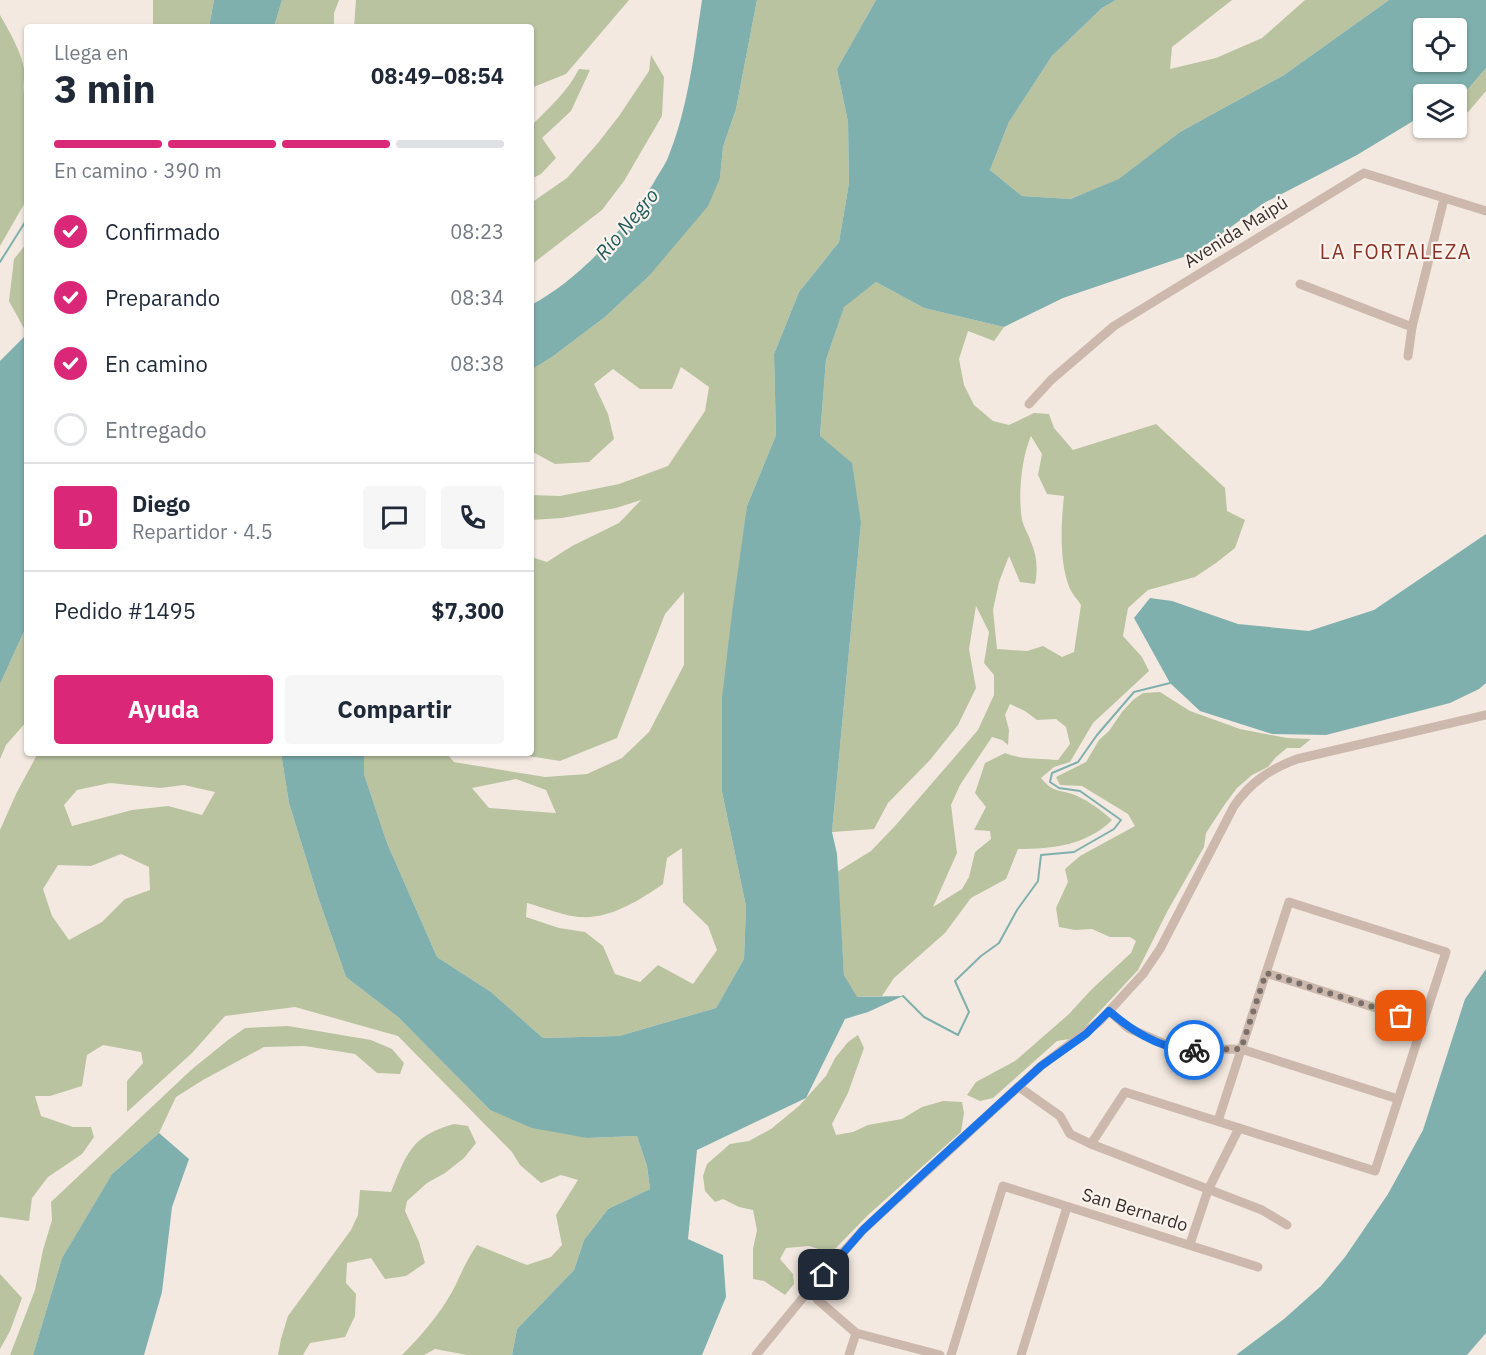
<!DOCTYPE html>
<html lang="es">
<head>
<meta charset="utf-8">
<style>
	:root { --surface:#fff; --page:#f6f6f7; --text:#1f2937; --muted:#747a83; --line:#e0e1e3; --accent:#db2777 }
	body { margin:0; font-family:"IBM Plex Sans",sans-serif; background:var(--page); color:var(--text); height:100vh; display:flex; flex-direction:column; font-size:22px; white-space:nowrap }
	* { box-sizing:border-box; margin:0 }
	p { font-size:20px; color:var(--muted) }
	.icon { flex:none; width:33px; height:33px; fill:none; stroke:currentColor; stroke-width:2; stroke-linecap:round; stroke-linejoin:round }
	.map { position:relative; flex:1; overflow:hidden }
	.panel { position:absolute; left:24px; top:24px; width:510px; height:732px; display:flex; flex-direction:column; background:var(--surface); border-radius:6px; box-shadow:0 2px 4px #0004 }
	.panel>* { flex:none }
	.buttons { position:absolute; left:1413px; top:18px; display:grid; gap:12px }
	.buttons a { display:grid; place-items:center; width:54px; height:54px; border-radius:6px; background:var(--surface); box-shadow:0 2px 4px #0004; font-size:30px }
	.pin { position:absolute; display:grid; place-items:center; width:51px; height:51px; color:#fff; margin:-26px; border-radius:12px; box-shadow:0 3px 9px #0006 }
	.courier { position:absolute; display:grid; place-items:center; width:60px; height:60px; margin:-30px; border:4px solid #1a73e8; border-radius:50%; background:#fff; color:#222; box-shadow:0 2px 8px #0007 }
	.head em { font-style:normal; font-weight:700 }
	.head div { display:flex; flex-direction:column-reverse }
	.head { display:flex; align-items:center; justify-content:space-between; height:102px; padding:0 30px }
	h1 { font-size:39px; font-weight:700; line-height:45px }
	.bar { display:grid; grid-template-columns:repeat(4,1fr); gap:9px 6px; align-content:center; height:72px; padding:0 30px }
	.bar i { height:8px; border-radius:4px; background:var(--line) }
	.bar .on { background:var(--accent) }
	.bar p { grid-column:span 4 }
	.line { display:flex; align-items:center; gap:15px; padding:0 30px; border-top:2px solid var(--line) }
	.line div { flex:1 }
	.round { display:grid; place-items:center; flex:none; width:63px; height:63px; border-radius:6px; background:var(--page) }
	ol { padding:0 30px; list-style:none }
	li { display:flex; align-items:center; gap:18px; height:66px }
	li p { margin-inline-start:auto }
	li .icon { padding:6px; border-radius:50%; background:var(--accent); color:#fff; stroke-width:4 }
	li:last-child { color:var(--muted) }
	li i { width:33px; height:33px; border:3px solid var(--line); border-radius:50% }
	.cta { display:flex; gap:12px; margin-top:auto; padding:12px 30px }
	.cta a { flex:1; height:69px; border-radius:6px; background:var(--accent); color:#fff; font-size:24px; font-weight:700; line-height:69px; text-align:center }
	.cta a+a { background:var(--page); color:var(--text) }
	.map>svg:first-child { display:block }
	.green { fill:#bac3a0; fill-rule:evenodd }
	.water { fill:#7fb0ae; fill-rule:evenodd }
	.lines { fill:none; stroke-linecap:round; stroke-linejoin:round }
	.stream { stroke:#7fb0ae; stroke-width:2 }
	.minor { stroke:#ccb8ac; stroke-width:9 }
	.done { stroke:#7b6f6a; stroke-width:6; stroke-dasharray:0 10.8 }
	.route { stroke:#1a73e8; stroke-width:8 }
	.labels { text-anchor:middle; stroke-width:4.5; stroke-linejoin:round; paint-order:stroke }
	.street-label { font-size:18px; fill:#3a2e2b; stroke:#faf3ed }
	.water-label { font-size:20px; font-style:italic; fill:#205b5a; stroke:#faf3ed }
	.neighbourhood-label { font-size:20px; letter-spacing:1.5px; fill:#883324; stroke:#faf3ed }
</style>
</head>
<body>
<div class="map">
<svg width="1486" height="1355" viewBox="0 0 1486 1355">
	<rect width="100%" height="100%" fill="#f3e9e0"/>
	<!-- green -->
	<g class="green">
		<path d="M 153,0 L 214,0 L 209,27 L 153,27 Z"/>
		<path d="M 282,0 L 339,0 L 334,13 L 334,27 L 274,27 Z"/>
		<path d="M 356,0 L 629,0 L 566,74 L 531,88 L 531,27 L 354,27 Z"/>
		<path d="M 757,0 L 876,0 L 837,69 L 848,122 L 849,183 L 839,242 L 799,292 L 774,354 L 776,435 L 747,506 L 722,792 L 746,906 L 744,959 L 716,1008 L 619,1036 L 543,1038 L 491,992 L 437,957 L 387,843 L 364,774 L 364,753 L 446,753 L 454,762 L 545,777 L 587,774 L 622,758 L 649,732 L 684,665 L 684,592 L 665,614 L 617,738 L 560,761 L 510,753 L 531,753 L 531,557 L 547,562 L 572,546 L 619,523 L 641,500 L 616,508 L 562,518 L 531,520 L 531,495 L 560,496 L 619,484 L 668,466 L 705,411 L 709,387 L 681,367 L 672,389 L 640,389 L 613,369 L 594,384 L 608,414 L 614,439 L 589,462 L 555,464 L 531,451 L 531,370 L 552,357 L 605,317 L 649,276 L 720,178 L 723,147 L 736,109 ZM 516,779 L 546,790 L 556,813 L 489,808 L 472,788 ZM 682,848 L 683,902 L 708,926 L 717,950 L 693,984 L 658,965 L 640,982 L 615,974 L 603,946 L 585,932 L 559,928 L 526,917 L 527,903 C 542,907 567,917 581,917 C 610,919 640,900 663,884 L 667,858 Z"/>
		<path d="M 1116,0 L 1232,0 L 1172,47 L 1170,69 L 1216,58 L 1262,38 L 1305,0 L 1389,0 L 1284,75 L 1180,132 L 1119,180 L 1069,199 L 1022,196 L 990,170 L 1009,122 L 1052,56 L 1102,8 Z"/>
		<path d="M 0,15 C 8,29 22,53 24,69 C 25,81 21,91 27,102 L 27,199 L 0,246 Z"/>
		<path d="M 651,55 L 664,77 L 662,116 L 624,181 L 602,210 L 531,265 L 531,203 L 567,178 L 598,143 L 619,116 L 649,71 Z"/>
		<path d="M 1486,68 L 1486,91 L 1469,111 L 1457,121 L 1456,96 L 1468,89 Z"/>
		<path d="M 579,69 L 590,70 L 571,111 L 542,138 L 556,158 L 541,174 L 531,179 L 531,126 C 549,108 568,91 579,69 Z"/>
		<path d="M 27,243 L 27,334 L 9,301 L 14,259 Z"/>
		<path d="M 876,282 L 924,308 L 1004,327 L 994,341 L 968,331 L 959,359 L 964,385 L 974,405 L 993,421 L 1009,425 L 1034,413 L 1049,414 L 1054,428 L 1073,450 L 1156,424 L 1225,488 L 1227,511 L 1245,520 L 1235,548 L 1216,563 L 1195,577 L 1148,590 L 1128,608 L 1123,636 L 1142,657 L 1149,671 L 1093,723 L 1070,762 L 1054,767 L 1041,778 C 1053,793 1059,789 1075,795 C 1089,801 1101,810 1112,820 C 1087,845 1053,849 1018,849 L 1006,879 L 971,898 L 945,933 L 894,978 L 882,996 L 856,997 L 844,975 L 837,872 L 871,851 L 895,826 L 978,730 L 994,695 L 994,675 L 984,663 L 989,632 L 976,606 L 969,649 L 976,688 L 958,725 L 930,760 L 888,803 L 874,829 L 832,832 L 861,523 L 820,436 L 826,360 L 844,306 ZM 1031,436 L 1042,454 L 1038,475 L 1047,494 L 1064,496 C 1061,524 1059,563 1070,589 C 1073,595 1078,600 1081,605 L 1074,652 L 1062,657 L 1043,646 L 1027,651 L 997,649 L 993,610 L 999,582 L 1009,556 L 1020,582 L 1035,584 C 1038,570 1037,556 1031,542 C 1029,535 1024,528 1022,520 C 1018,496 1021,459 1031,436 ZM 1010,704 L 1025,711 L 1037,720 L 1056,719 L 1066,727 L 1070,744 L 1058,760 C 1040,758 1022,760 1005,753 L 985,763 L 975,793 L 986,807 L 974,830 L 990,831 L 991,839 L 975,852 L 969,877 L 962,889 L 933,907 L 957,853 L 951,805 L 960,785 L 992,737 L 1002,740 L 1008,745 L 1009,730 L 1005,715 Z"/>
		<path d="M 27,625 L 27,721 L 6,745 L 0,759 L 0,684 Z"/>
		<path d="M 1160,692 L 1190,711 L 1240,729 L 1287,738 L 1311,739 L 1300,748 L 1287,748 L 1276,757 L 1268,767 L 1252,775 L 1237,788 L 1225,804 L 1206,833 L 1204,847 L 1168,910 L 1138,970 L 1075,1038 L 1057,1041 L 993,1098 L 980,1101 L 967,1095 L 976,1082 L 1015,1061 L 1069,1014 L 1092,989 L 1131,953 L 1136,941 L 1130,937 L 1110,937 L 1092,929 L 1075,930 L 1059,927 L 1056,908 L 1068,882 L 1065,869 L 1080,856 L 1135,826 L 1128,814 L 1082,786 L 1060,785 L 1056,777 L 1086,762 L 1099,740 L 1109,731 L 1122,712 L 1133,700 L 1143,693 Z"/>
		<path d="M 38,753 L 281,753 L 289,803 L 318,897 L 346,977 L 398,1017 L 490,1110 L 587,1138 L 637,1136 L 647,1166 L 650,1189 L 608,1209 L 584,1240 L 574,1270 L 517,1329 L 512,1355 L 467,1355 L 435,1349 L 424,1355 L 402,1355 C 421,1336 439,1315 452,1292 C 461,1275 465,1262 477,1245 L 527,1265 L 551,1257 L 562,1245 L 556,1215 L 578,1180 L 561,1175 L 541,1183 L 520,1165 L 512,1152 L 398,1036 L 295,1007 L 225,1016 L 192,1053 L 127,1112 L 127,1081 L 143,1063 L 141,1052 L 103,1045 L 87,1055 L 82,1086 L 50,1096 L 35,1096 L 41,1116 L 73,1127 L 91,1127 L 94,1137 L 82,1154 L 48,1177 L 32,1198 L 29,1221 L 0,1217 L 0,830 L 17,792 ZM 110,783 L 160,788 L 184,785 L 215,792 L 202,815 L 168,806 L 132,810 L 72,826 L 64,805 L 77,790 ZM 121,854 L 149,867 L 150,890 L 125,899 L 102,922 L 69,940 L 52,916 L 43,889 L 58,865 L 91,866 Z"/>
		<path d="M 288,1026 L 371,1040 L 392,1049 L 404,1063 L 400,1074 L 377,1073 L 355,1054 L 305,1046 L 264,1047 L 203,1080 L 176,1097 L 159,1133 L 112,1174 L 62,1258 L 33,1355 L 10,1355 L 35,1290 L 43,1250 L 52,1220 L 51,1202 L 191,1070 L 228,1040 L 245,1028 Z"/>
		<path d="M 858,1035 L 864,1048 L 848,1093 L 832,1124 L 836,1135 L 853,1132 L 868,1125 L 902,1119 L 922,1107 L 943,1101 L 962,1102 L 964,1113 L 961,1132 L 868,1215 L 831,1253 L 809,1246 L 786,1248 L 780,1259 L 793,1274 L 794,1284 L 785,1295 L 764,1281 L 753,1279 L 753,1249 L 757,1230 L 753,1210 L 739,1207 L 723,1199 L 715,1202 L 705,1191 L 703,1176 L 707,1164 L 730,1144 L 749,1141 L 771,1129 L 799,1106 L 826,1076 L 835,1058 L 848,1042 Z"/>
		<path d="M 454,1124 L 468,1126 L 476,1143 L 464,1158 L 445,1173 L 427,1183 L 407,1201 L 405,1211 L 419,1242 L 425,1263 L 406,1276 L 385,1279 L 371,1258 L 347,1263 L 346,1283 L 356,1294 L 355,1316 L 345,1337 L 310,1343 L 303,1355 L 278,1355 L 281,1339 L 288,1316 L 351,1230 L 358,1215 L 360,1190 L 391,1192 C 407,1153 411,1136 454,1124 Z"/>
		<path d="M 0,1274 L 22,1298 L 10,1331 L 0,1349 Z"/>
	</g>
	<!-- water -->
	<g class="water">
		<path d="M 214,0 L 282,0 L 274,27 L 209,27 Z"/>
		<path d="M 702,0 L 757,0 L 736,109 L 723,147 L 720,178 L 708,206 L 649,276 L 605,317 L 552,357 L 531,370 L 531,305 C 579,280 624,229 653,184 C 657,176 663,168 667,160 C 688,110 694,54 702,0 Z"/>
		<path d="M 876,0 L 1116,0 L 1102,8 L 1052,56 L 1009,122 L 990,170 L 1022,196 L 1070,199 L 1119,179 L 1180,132 L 1284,75 L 1389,0 L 1486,0 L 1486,68 L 1468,89 L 1457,96 L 1424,94 L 1423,115 L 1357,155 L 1264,203 L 1195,253 L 1063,298 L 1004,327 L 924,308 L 876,282 L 844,307 L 826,360 L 820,436 L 852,463 L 861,523 L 832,832 L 837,854 L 844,975 L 857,997 L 903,996 L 868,1012 L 845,1019 L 806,1098 L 697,1150 L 688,1239 L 723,1255 L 726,1297 L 702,1355 L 512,1355 L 517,1329 L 574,1270 L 584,1240 L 608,1209 L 650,1189 L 647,1166 L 637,1136 L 587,1138 L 532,1128 L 490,1110 L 398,1017 L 346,977 L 318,897 L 289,803 L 281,753 L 364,753 L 364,774 L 387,843 L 437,957 L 491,992 L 543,1038 L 619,1036 L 716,1008 L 744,959 L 746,906 L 722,792 L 722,698 L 732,613 L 747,506 L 776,435 L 774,354 L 799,292 L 839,242 L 849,183 L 848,122 L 837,69 ZM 1424,28 L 1456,28 L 1456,62 L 1424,62 Z"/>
		<path d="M 27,334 L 27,625 L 0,684 L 0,361 Z"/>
		<path d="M 1486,534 L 1486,683 L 1479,689 L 1450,703 L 1326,735 L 1272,734 L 1200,711 L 1170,683 L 1134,618 L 1150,598 L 1172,601 L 1238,624 L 1309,631 L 1374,610 Z"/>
		<path d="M 1486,969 L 1486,1333 L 1467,1355 L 1236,1355 L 1284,1319 L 1321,1286 L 1345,1257 L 1388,1194 L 1423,1130 L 1465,999 Z"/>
		<path d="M 159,1133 L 189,1159 L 172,1207 L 162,1292 L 144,1355 L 33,1355 L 62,1258 L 112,1174 Z"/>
	</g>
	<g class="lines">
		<!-- stream -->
		<g class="stream">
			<path d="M 0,262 L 27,219"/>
			<path d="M 903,996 L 924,1017 L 958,1035 L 969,1012 L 955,981 L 981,956 L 999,943 L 1017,910 L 1038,881 L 1041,855 L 1074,852 L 1114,829 L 1121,820 L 1080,791 L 1059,788 L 1050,782 L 1052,773 L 1078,762 L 1097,735 L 1134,692 L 1170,683"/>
		</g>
		<!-- minor -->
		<g class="minor">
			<path d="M 1300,284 L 1412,327"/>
			<path d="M 1408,356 L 1412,327 L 1444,199"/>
			<path d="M 1029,404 L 1051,380 L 1114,326 L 1364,173 L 1486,211"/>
			<path d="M 1266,973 L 1423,1023"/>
			<path d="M 1109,1011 L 1128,1028 L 1179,1050 L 1241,1049 L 1398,1099"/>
			<path d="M 1019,1087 L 1060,1116 L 1070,1134 L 1091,1144 L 1262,1210 L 1287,1225"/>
			<path d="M 1091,1144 L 1125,1092 L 1375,1171 L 1446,952 L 1289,902 L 1218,1121"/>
			<path d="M 1190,1244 L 1208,1190 L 1239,1128"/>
			<path d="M 810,1289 L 818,1300 L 856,1333 L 940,1355"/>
			<path d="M 756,1355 L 810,1289 L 863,1230 L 1041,1066 L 1100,1021 L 1143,974 L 1160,949 L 1234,806 C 1251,782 1270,769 1297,759 L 1486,715"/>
			<path d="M 849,1355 L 856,1333"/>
			<path d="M 951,1355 L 1003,1186 L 1258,1267"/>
			<path d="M 1021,1355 L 1067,1207"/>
		</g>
	</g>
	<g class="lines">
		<!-- done -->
		<path class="done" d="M 1194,1050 L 1241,1049 L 1266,973 L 1401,1016"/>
		<!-- route -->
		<path class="route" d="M 824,1275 L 863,1230 L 924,1173 L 1041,1066 L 1086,1034 L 1109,1011 C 1132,1031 1163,1050 1194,1050"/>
	</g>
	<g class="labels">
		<!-- street labels -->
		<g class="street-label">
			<text transform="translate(1236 232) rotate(-32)" y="6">Avenida Maipú</text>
			<text transform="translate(1135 1210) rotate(17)" y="6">San Bernardo</text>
		</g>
		<!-- water labels -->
		<g class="water-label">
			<text transform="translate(627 224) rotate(-50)" y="7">Río Negro</text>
		</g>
		<!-- neighbourhood labels -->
		<g class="neighbourhood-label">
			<text x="1396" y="259">LA FORTALEZA</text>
		</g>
	</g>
</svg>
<div class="buttons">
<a><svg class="icon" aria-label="locate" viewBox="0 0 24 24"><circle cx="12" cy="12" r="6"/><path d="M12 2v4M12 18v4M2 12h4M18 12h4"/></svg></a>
<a><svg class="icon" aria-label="layers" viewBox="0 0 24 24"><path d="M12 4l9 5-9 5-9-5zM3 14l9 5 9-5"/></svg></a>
</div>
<div class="pin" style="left:1401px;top:1016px;background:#ea580c"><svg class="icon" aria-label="bag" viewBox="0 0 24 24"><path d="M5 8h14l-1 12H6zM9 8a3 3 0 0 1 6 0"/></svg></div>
<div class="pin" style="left:824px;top:1275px;background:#1f2937"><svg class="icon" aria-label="home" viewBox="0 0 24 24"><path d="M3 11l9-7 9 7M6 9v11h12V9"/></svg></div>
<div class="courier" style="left:1194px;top:1050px"><svg class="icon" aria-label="bike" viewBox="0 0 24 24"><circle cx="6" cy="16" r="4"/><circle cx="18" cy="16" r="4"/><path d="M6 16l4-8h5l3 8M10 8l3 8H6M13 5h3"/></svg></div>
<section class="panel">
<div class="head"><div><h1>3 min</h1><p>Llega en</p></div><em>08:49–08:54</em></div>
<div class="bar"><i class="on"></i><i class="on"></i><i class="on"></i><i></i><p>En camino · 390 m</p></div>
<ol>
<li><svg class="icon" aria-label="check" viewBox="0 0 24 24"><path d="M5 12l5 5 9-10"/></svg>Confirmado<p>08:23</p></li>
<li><svg class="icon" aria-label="check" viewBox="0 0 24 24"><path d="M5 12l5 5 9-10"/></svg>Preparando<p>08:34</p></li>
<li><svg class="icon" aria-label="check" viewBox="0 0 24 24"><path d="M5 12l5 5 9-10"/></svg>En camino<p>08:38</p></li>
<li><i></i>Entregado</li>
</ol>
<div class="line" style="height:108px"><b class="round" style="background:var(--accent);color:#fff">D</b><div><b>Diego</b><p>Repartidor · 4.5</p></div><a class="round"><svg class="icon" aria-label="chat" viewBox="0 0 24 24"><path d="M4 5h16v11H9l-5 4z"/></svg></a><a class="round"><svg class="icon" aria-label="phone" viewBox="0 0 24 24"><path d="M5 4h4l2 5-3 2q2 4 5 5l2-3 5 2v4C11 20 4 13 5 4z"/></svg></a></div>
<div class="line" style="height:78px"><div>Pedido #1495</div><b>$7,300</b></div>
<div class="cta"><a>Ayuda</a><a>Compartir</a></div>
</section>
</div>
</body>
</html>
